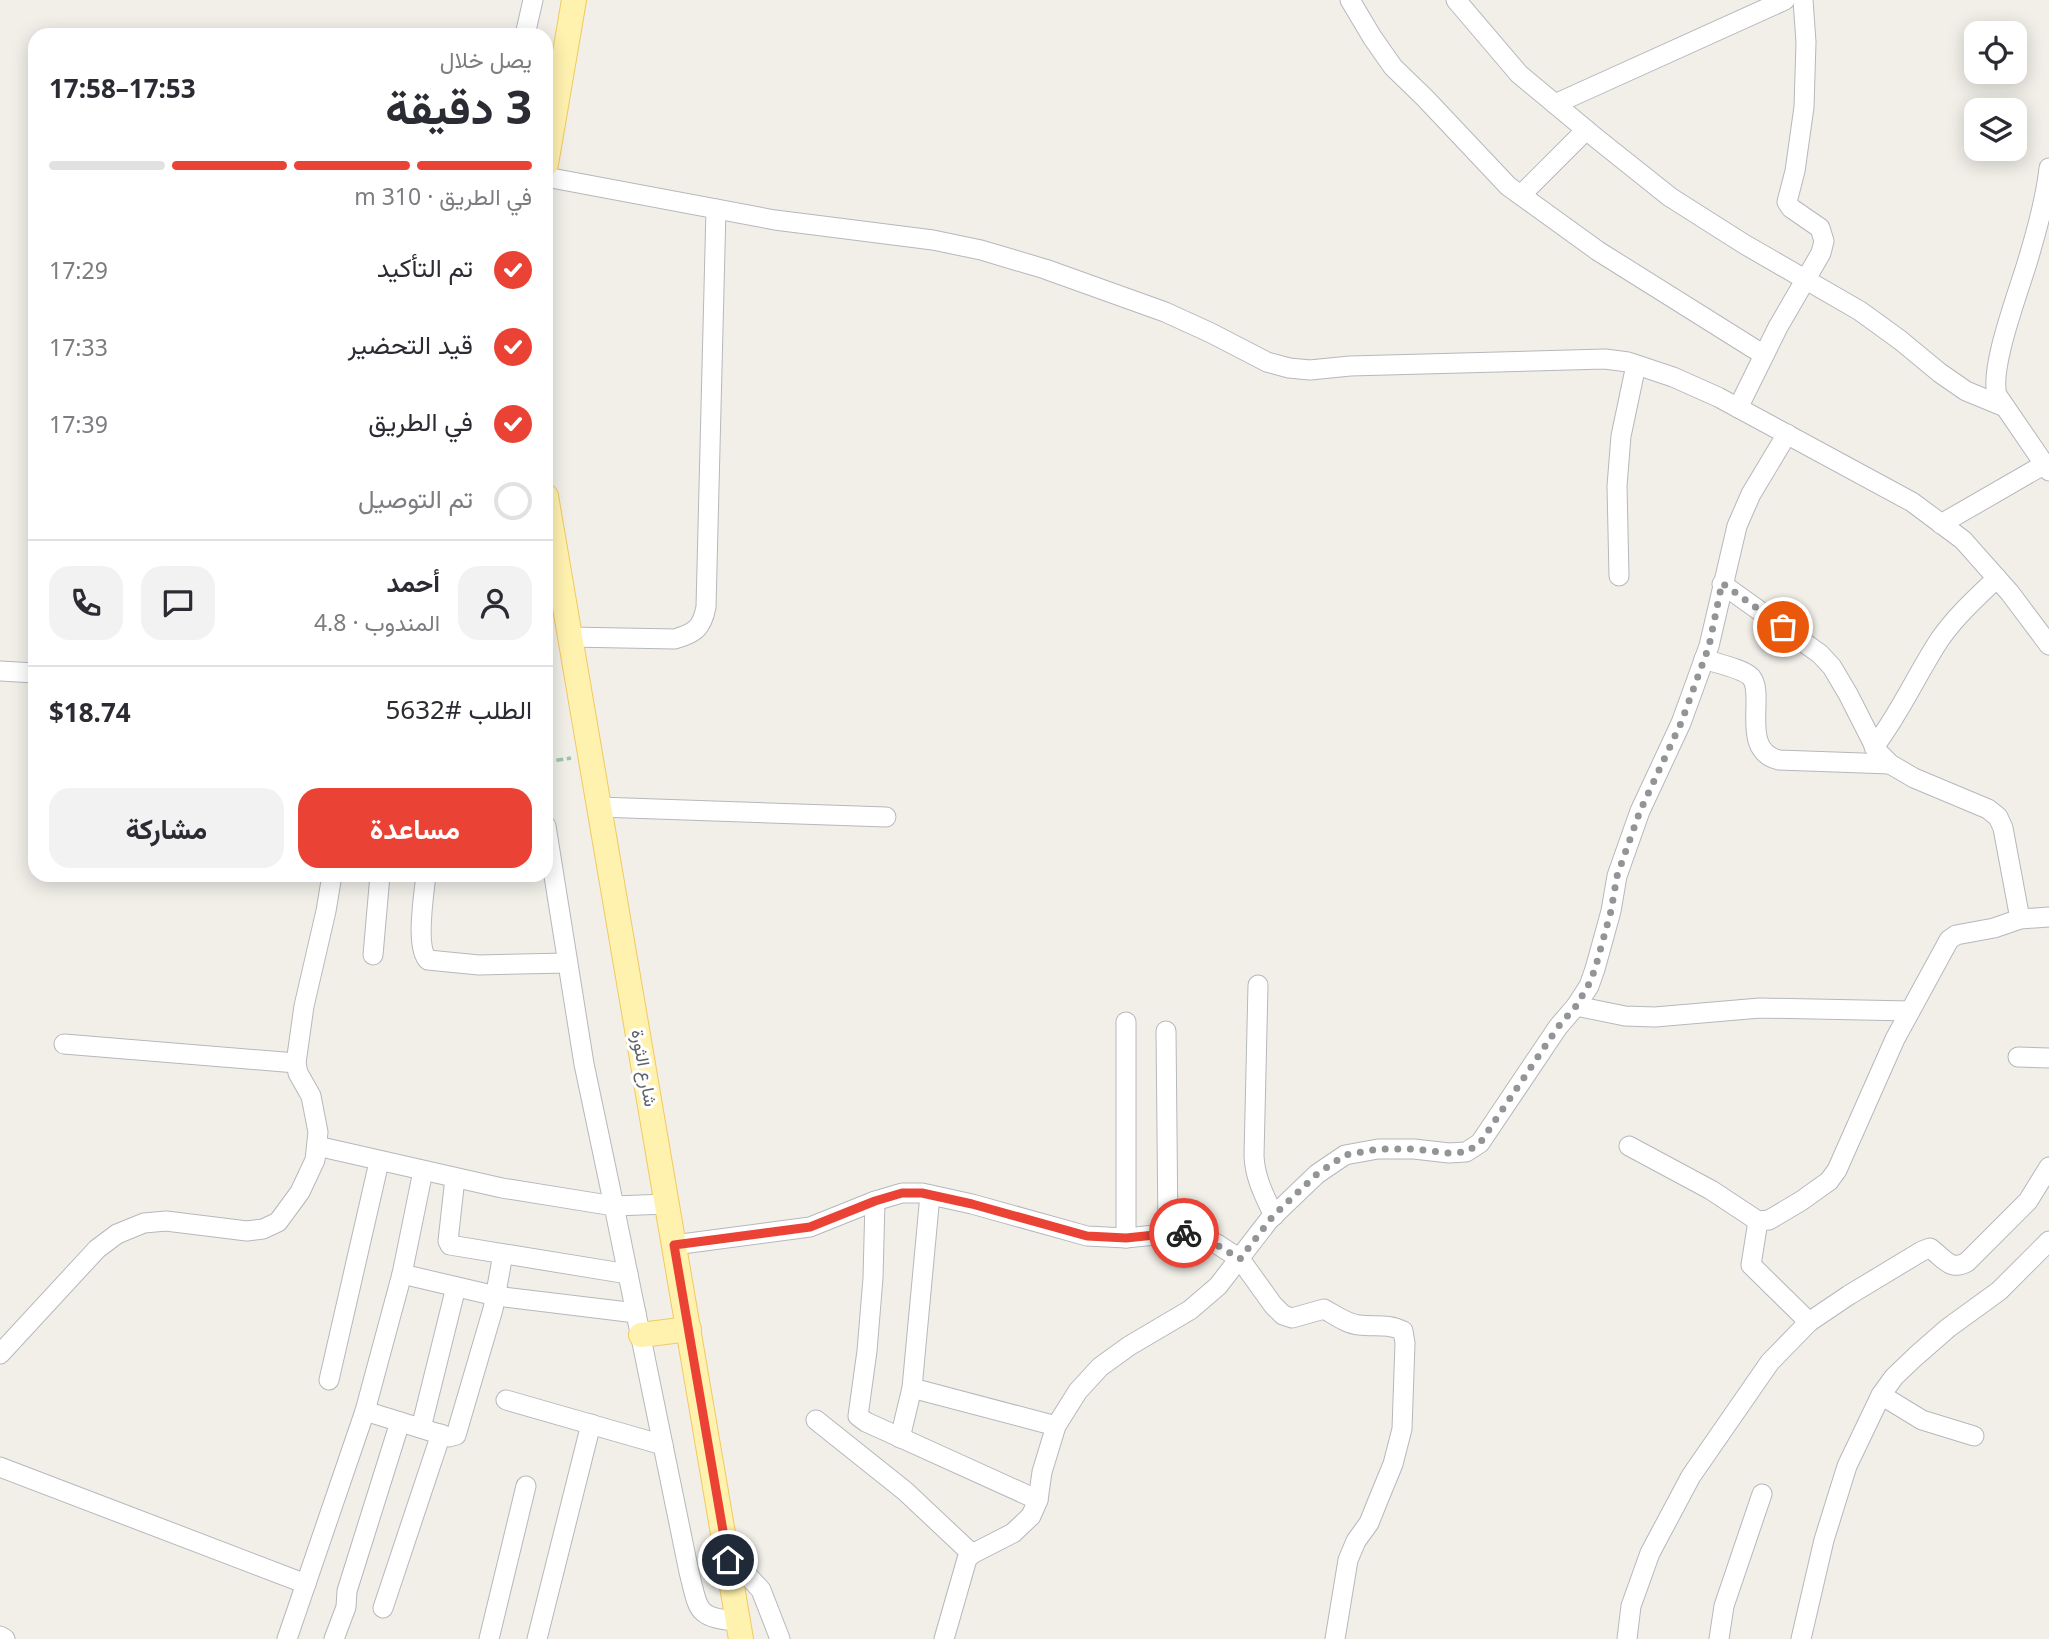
<!DOCTYPE html>
<html lang="ar">
<head>
<meta charset="utf-8">
<style>
	:root { --surface:#fff; --page:#f2f2f3; --text:#2b2b33; --muted:#7c7c81; --line:#e1e1e2; --accent:#ea4335 }
	body { margin:0; font-family:"Noto Sans",Vazirmatn,sans-serif; background:var(--page); color:var(--text); direction:rtl; height:100vh; display:flex; flex-direction:column; font-size:26px; white-space:nowrap }
	* { box-sizing:border-box; margin:0 }
	p { font-size:23px; color:var(--muted) }
	.icon { flex:none; width:38px; height:38px; fill:none; stroke:currentColor; stroke-width:2; stroke-linecap:round; stroke-linejoin:round }
	.map { position:relative; flex:1; overflow:hidden; direction:ltr }
	.side { position:absolute; left:28px; top:28px; width:525px; height:854px; display:flex; flex-direction:column; background:var(--surface); border-radius:21px; box-shadow:0 4px 18px #0003; direction:rtl }
	.side>* { flex:none }
	.controls { position:absolute; left:1964px; top:21px; display:grid; gap:14px }
	.controls a { display:grid; place-items:center; width:63px; height:63px; border-radius:14px; background:var(--surface); box-shadow:0 4px 18px #0003; font-size:35px }
	.pin { position:absolute; display:grid; place-items:center; width:60px; height:60px; color:#fff; margin:-30px; border:4px solid #fff; border-radius:50%; box-shadow:0 2px 7px #0007 }
	.courier { position:absolute; display:grid; place-items:center; width:70px; height:70px; margin:-35px; border:5px solid #ea4335; border-radius:50%; background:#fff; color:#222; box-shadow:0 2px 9px #0007 }
	.summary em { font-style:normal; font-weight:700 }
	.summary div { display:flex; flex-direction:column-reverse }
	.summary { display:flex; align-items:center; justify-content:space-between; height:119px; padding:0 21px }
	h1 { font-size:46px; font-weight:700; line-height:52px }
	.bar { display:grid; grid-template-columns:repeat(4,1fr); gap:10px 7px; align-content:center; height:84px; padding:0 21px }
	.bar i { height:9px; border-radius:5px; background:var(--line) }
	.bar .selected { background:var(--accent) }
	.bar p { grid-column:span 4 }
	.line { display:flex; align-items:center; gap:18px; padding:0 21px; border-top:2px solid var(--line) }
	.line div { flex:1 }
	.round { display:grid; place-items:center; flex:none; width:74px; height:74px; border-radius:21px; background:var(--page) }
	ol { padding:0 21px; list-style:none }
	li { display:flex; align-items:center; gap:21px; height:77px }
	li p { margin-inline-start:auto }
	li .icon { padding:7px; border-radius:50%; background:var(--accent); color:#fff; stroke-width:4 }
	li:last-child { color:var(--muted) }
	li i { width:38px; height:38px; border:4px solid var(--line); border-radius:50% }
	.cta { display:flex; gap:14px; margin-top:auto; padding:14px 21px }
	.cta a { flex:1; height:80px; border-radius:21px; background:var(--accent); color:#fff; font-size:28px; font-weight:700; line-height:80px; text-align:center }
	.cta a+a { background:var(--page); color:var(--text) }
	.map>svg:first-child { display:block }
	.lines { fill:none; stroke-linecap:round; stroke-linejoin:round }
	.minor-casing { stroke:#b5b8bc; stroke-width:21 }
	.major-casing { stroke:#f2c960; stroke-width:26 }
	.path { stroke:#9cc7a9; stroke-width:3.5; stroke-dasharray:7 3.5; stroke-linecap:butt }
	.minor { stroke:#fff; stroke-width:19 }
	.major { stroke:#fff2af; stroke-width:24 }
	.done { stroke:#929495; stroke-width:7; stroke-dasharray:0 12.6 }
	.route { stroke:#ea4335; stroke-width:9 }
	.labels { text-anchor:middle; stroke-width:6; stroke-linejoin:round; paint-order:stroke }
	.street-label { font-size:18px; fill:#5f6368; stroke:#fff }
</style>
</head>
<body>
<div class="map">
<svg width="2049" height="1639" viewBox="0 0 2049 1639">
	<rect width="100%" height="100%" fill="#f1efe8"/>
	<g class="lines">
		<!-- minor casing -->
		<g class="minor-casing">
			<g id="minor">
				<path d="M 1350,0 L 1372,37 L 1393,67 L 1425,98 L 1508,186 L 1598,251 L 1764,355"/>
				<path d="M 1456,0 L 1519,74 L 1596,138 L 1670,197 L 1744,244 L 1860,311 L 1900,340 L 1940,373 L 1966,391 L 2005,407"/>
				<path d="M 525,35 L 533,0"/>
				<path d="M 1555,104 L 1785,0"/>
				<path d="M 2049,168 C 2046,196 2038,226 2030,253 C 2021,286 1989,366 1997,395 L 2049,471"/>
				<path d="M 546,177 L 775,220 L 933,240 L 981,250 L 1045,269 L 1165,312 L 1211,333 L 1267,362 L 1289,368 L 1310,370 L 1350,366 L 1605,359 L 1628,362 L 1673,377 L 1718,397 L 1912,502 L 1963,540 L 2010,593 L 2049,645"/>
				<path d="M 1521,195 L 1586,130"/>
				<path d="M 1738,408 L 1778,327 L 1821,253 L 1824,241 L 1820,228 L 1791,208 L 1787,202 L 1795,171 L 1804,107 L 1806,42 L 1803,0"/>
				<path d="M 1941,524 L 2045,464"/>
				<path d="M 1619,576 L 1617,486 L 1621,436 L 1636,365"/>
				<path d="M 1722,584 L 1820,654 L 1832,667 L 1848,694 L 1877,751 L 1890,764 L 1914,778 L 1988,809 L 1998,817 L 2003,828 L 2020,919"/>
				<path d="M 570,637 L 675,639 C 695,633 702,628 706,607 L 716,209"/>
				<path d="M 1704,659 C 1715,663 1744,669 1751,677 C 1766,694 1739,751 1779,760 L 1890,764"/>
				<path d="M 0,671 L 35,673"/>
				<path d="M 1874,747 C 1900,713 1917,674 1940,639 C 1956,616 1977,597 1997,578"/>
				<path d="M 599,807 L 886,817"/>
				<path d="M 546,826 L 584,1064 L 614,1206 L 667,1204"/>
				<path d="M 426,875 C 424,894 415,947 428,960 L 479,965 L 567,963"/>
				<path d="M 373,955 L 380,875"/>
				<path d="M 1258,985 L 1254,1156 C 1255,1178 1264,1195 1274,1216"/>
				<path d="M 1576,1006 L 1625,1016 L 1655,1017 L 1760,1008 L 1910,1011"/>
				<path d="M 1126,1022 L 1126,1238"/>
				<path d="M 1166,1031 L 1168,1233"/>
				<path d="M 64,1044 L 296,1063"/>
				<path d="M 2018,1057 L 2049,1058"/>
				<path d="M 317,1146 L 502,1188 L 614,1206 L 689,1572 C 699,1610 695,1618 738,1621"/>
				<path d="M 1629,1146 L 1711,1190 L 1758,1221 L 1769,1220 L 1801,1201 L 1829,1181 L 1837,1170 L 1895,1039 L 1949,940 L 1956,935 L 1994,928 L 2020,919 L 2049,917"/>
				<path d="M 455,1178 L 448,1241 L 450,1245 L 628,1274"/>
				<path d="M 875,1201 L 873,1278 L 867,1351 L 858,1416 L 866,1422 L 1038,1500"/>
				<path d="M 1758,1221 L 1751,1265 L 1809,1322"/>
				<path d="M 674,1245 L 810,1227 L 875,1201 L 902,1193 L 922,1193 L 972,1204 L 1087,1236 L 1126,1238 L 1174,1233 L 1192,1234 L 1217,1244 L 1240,1259 L 1273,1305 L 1283,1315 L 1292,1318 L 1324,1309 C 1335,1315 1347,1324 1359,1325 C 1375,1327 1388,1323 1403,1331 L 1405,1343 L 1402,1429 L 1393,1464 L 1377,1503 L 1369,1523 L 1356,1541 L 1348,1560 L 1335,1639"/>
				<path d="M 402,1274 L 496,1296 L 636,1313"/>
				<path d="M 0,1354 L 97,1249 L 117,1234 L 144,1223 L 166,1221 L 247,1231 L 263,1229 L 278,1222 L 300,1192 L 315,1160 L 318,1132 L 311,1096 L 298,1073 L 296,1063 L 304,1006 L 326,911 L 332,875"/>
				<path d="M 329,1380 L 379,1162"/>
				<path d="M 912,1388 L 1056,1426"/>
				<path d="M 1881,1395 L 1922,1420 L 1974,1436"/>
				<path d="M 506,1400 L 663,1445"/>
				<path d="M 365,1411 L 449,1437 L 456,1435 L 493,1309 L 503,1254"/>
				<path d="M 816,1420 L 905,1491 L 972,1554"/>
				<path d="M 421,1428 L 456,1287"/>
				<path d="M 900,1438 L 912,1388 L 930,1195"/>
				<path d="M 0,1467 L 306,1584"/>
				<path d="M 728,1560 L 750,1578 L 761,1590 L 780,1639"/>
				<path d="M 383,1608 L 441,1434"/>
				<path d="M 0,1636 L 5,1639"/>
				<path d="M 287,1639 L 365,1411 L 402,1274 L 423,1171"/>
				<path d="M 334,1639 L 346,1607 L 347,1591 L 400,1422"/>
				<path d="M 489,1639 L 526,1486"/>
				<path d="M 537,1639 L 591,1424"/>
				<path d="M 944,1639 L 967,1559 L 972,1554 L 1013,1533 L 1031,1516 L 1038,1500 L 1042,1472 L 1056,1426 L 1078,1391 L 1100,1367 L 1129,1346 L 1190,1310 L 1218,1286 L 1269,1220 L 1317,1174 L 1345,1155 L 1378,1149 L 1414,1149 L 1449,1153 L 1466,1152 L 1480,1143 L 1558,1027 L 1576,1006 L 1589,986 L 1595,969 L 1611,911 L 1617,876 L 1640,811 L 1681,723 L 1709,646 L 1737,526 L 1751,494 L 1787,434"/>
				<path d="M 1627,1639 L 1631,1606 L 1650,1553 L 1691,1476 L 1770,1362 L 1809,1322 L 1849,1295 L 1922,1251 L 1930,1248 C 1943,1257 1950,1272 1967,1262 L 2028,1201 L 2049,1167"/>
				<path d="M 1719,1639 L 1724,1606 L 1762,1494"/>
				<path d="M 1801,1639 L 1824,1540 L 1847,1466 L 1881,1395 L 1894,1377 L 1916,1356 L 1948,1328 L 1999,1291 L 2049,1241"/>
			</g>
		</g>
		<!-- major casing -->
		<g class="major-casing">
			<g id="major">
				<path d="M 546,164 L 574,0"/>
				<path d="M 546,496 L 741,1639"/>
				<path d="M 641,1335 L 689,1329"/>
			</g>
		</g>
		<!-- path -->
		<path class="path" d="M 546,762 L 571,758"/>
		<!-- minor -->
		<use href="#minor" class="minor"/>
		<!-- major -->
		<use href="#major" class="major"/>
	</g>
	<g class="lines">
		<!-- done -->
		<path class="done" d="M 1184,1233 L 1205,1238 L 1240,1259 L 1273,1216 L 1317,1174 L 1345,1155 L 1378,1149 L 1414,1149 L 1449,1153 L 1466,1152 L 1480,1143 L 1558,1027 L 1576,1006 L 1588,986 L 1595,969 L 1611,911 L 1617,876 L 1640,811 L 1681,723 L 1709,646 L 1722,583 L 1783,627"/>
		<!-- route -->
		<path class="route" d="M 728,1560 L 674,1245 L 810,1227 L 875,1201 L 902,1193 L 922,1193 L 972,1204 L 1087,1236 L 1126,1238 L 1174,1233 L 1184,1233"/>
	</g>
	<g class="labels">
		<!-- street labels -->
		<g class="street-label">
			<text transform="translate(644 1068) rotate(80)" y="6">شارع الثورة</text>
		</g>
	</g>
</svg>
<div class="controls">
<a><svg class="icon" aria-label="locate" viewBox="0 0 24 24"><circle cx="12" cy="12" r="6"/><path d="M12 2v4M12 18v4M2 12h4M18 12h4"/></svg></a>
<a><svg class="icon" aria-label="layers" viewBox="0 0 24 24"><path d="M12 4l9 5-9 5-9-5zM3 14l9 5 9-5"/></svg></a>
</div>
<div class="pin" style="left:1783px;top:627px;background:#ea580c"><svg class="icon" aria-label="bag" viewBox="0 0 24 24"><path d="M5 8h14l-1 12H6zM9 8a3 3 0 0 1 6 0"/></svg></div>
<div class="pin" style="left:728px;top:1560px;background:#1f2937"><svg class="icon" aria-label="home" viewBox="0 0 24 24"><path d="M3 11l9-7 9 7M6 9v11h12V9"/></svg></div>
<div class="courier" style="left:1184px;top:1233px"><svg class="icon" aria-label="bike" viewBox="0 0 24 24"><circle cx="6" cy="16" r="4"/><circle cx="18" cy="16" r="4"/><path d="M6 16l4-8h5l3 8M10 8l3 8H6M13 5h3"/></svg></div>
<section class="side">
<div class="summary"><div><h1>3 دقيقة</h1><p>يصل خلال</p></div><em>17:53–17:58</em></div>
<div class="bar"><i class="selected"></i><i class="selected"></i><i class="selected"></i><i></i><p>في الطريق · 310 m</p></div>
<ol>
<li><svg class="icon" aria-label="check" viewBox="0 0 24 24"><path d="M5 12l5 5 9-10"/></svg>تم التأكيد<p>17:29</p></li>
<li><svg class="icon" aria-label="check" viewBox="0 0 24 24"><path d="M5 12l5 5 9-10"/></svg>قيد التحضير<p>17:33</p></li>
<li><svg class="icon" aria-label="check" viewBox="0 0 24 24"><path d="M5 12l5 5 9-10"/></svg>في الطريق<p>17:39</p></li>
<li><i></i>تم التوصيل</li>
</ol>
<div class="line" style="height:126px"><a class="round"><svg class="icon" aria-label="person" viewBox="0 0 24 24"><circle cx="12" cy="8" r="4"/><path d="M4 21q1-7 8-7t8 7"/></svg></a><div><b>أحمد</b><p>المندوب · 4.8</p></div><a class="round"><svg class="icon" aria-label="chat" viewBox="0 0 24 24"><path d="M4 5h16v11H9l-5 4z"/></svg></a><a class="round"><svg class="icon" aria-label="phone" viewBox="0 0 24 24"><path d="M5 4h4l2 5-3 2q2 4 5 5l2-3 5 2v4C11 20 4 13 5 4z"/></svg></a></div>
<div class="line" style="height:91px"><div>الطلب #5632</div><b>$18.74</b></div>
<div class="cta"><a>مساعدة</a><a>مشاركة</a></div>
</section>
</div>
</body>
</html>
